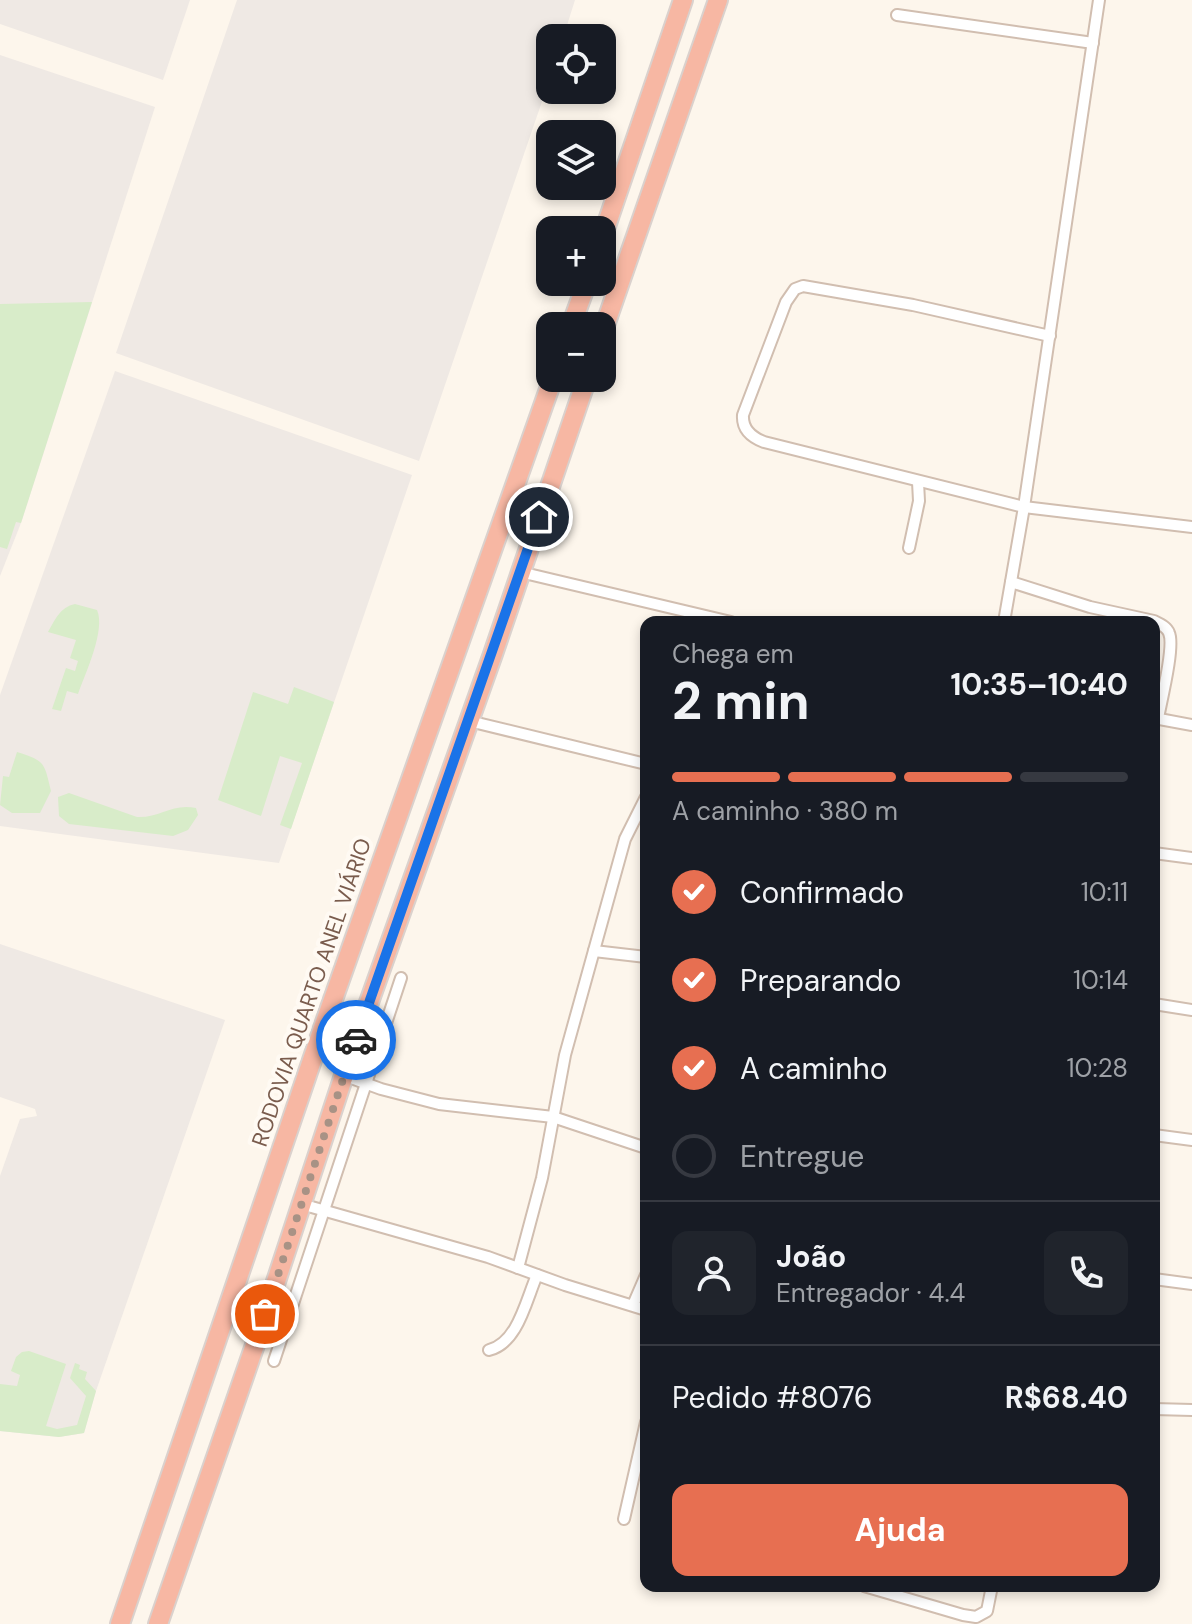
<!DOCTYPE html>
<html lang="pt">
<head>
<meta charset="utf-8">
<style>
	:root { --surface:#171b24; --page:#20242c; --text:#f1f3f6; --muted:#9ea1a6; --line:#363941; --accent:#e76f51 }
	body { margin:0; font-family:"DM Sans",sans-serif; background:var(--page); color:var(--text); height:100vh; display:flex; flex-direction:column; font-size:30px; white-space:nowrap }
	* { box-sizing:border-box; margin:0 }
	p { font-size:26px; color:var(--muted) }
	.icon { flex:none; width:44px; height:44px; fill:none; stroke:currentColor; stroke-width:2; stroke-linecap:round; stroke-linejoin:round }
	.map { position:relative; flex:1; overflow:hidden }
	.panel { position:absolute; left:640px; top:616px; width:520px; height:976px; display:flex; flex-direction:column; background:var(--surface); border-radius:16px; box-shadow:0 4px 12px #0003 }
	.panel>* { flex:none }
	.buttons { position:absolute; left:536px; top:24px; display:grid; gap:16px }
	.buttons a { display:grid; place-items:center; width:80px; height:80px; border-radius:16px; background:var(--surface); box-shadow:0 4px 12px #0003; font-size:40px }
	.pin { position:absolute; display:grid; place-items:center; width:68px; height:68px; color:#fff; margin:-34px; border:4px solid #fff; border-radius:50%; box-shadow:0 2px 8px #0007 }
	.courier { position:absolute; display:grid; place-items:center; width:80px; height:80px; margin:-40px; border:6px solid #1a73e8; border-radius:50%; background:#fff; color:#222; box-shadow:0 2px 10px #0007 }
	.summary em { font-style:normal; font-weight:700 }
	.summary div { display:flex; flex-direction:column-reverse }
	.summary { display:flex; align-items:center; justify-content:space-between; height:136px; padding:0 32px }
	h1 { font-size:52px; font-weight:700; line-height:60px }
	.bar { display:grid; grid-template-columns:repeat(4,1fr); gap:12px 8px; align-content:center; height:96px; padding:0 32px }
	.bar i { height:10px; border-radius:6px; background:var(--line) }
	.bar .active { background:var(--accent) }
	.bar p { grid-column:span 4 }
	.line { display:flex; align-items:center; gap:20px; padding:0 32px; border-top:2px solid var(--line) }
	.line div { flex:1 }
	.round { display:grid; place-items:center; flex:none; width:84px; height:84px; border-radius:16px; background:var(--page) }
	ol { padding:0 32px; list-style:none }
	li { display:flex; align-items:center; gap:24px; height:88px }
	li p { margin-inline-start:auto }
	li .icon { padding:8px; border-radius:50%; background:var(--accent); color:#fff; stroke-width:4 }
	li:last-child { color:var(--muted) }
	li i { width:44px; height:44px; border:4px solid var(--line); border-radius:50% }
	.primary-button { display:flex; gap:16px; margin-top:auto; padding:16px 32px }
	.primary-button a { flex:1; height:92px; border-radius:16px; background:var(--accent); color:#fff; font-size:32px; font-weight:700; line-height:92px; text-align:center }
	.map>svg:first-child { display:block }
	.industrial { fill:#efe9e4 }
	.green { fill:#d8ecc9 }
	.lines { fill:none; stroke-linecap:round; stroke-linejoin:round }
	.street-casing { stroke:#d1beb0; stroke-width:14 }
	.highway-casing { stroke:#dad1cd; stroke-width:22 }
	.street { stroke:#fff; stroke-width:10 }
	.highway { stroke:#f7b7a3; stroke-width:18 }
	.done { stroke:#a89285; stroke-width:8; stroke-dasharray:0 14.4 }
	.route { stroke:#1a73e8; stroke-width:10 }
	.labels { text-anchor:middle; stroke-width:8; stroke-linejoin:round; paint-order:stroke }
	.street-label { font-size:22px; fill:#7a5c4d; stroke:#fffaf3 }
</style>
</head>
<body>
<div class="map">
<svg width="1192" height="1624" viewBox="0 0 1192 1624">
	<rect width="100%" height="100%" fill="#fdf6ec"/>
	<!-- industrial -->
	<g class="industrial">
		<path d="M 0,0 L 190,0 L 163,80 L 0,24 Z"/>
		<path d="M 237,0 L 575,0 L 563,38 L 550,38 L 550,78 L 419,461 L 116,353 Z"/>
		<path d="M 0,55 L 155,107 L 21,523 L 0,576 Z"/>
		<path d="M 115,371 L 412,475 L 279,863 L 0,826 L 0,695 Z"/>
		<path d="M 0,944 L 225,1020 L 96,1391 L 84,1433 L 59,1437 L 0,1431 L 0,1176 L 20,1119 L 37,1116 L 35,1109 L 0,1097 Z"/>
	</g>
	<!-- green -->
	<g class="green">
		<path d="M 92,302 L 21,523 L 16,522 L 7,549 L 0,547 L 0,304 Z"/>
		<path d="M 75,604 L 97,610 C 106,630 85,674 78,694 L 67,691 L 61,711 L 52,709 L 66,668 L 75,671 L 78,661 L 70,658 L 76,640 L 48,632 C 55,620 60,607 75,604 Z"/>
		<path d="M 294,687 L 334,702 L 291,829 L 280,825 L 302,763 L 280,756 L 261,816 L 218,800 L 253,692 L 288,704 Z"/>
		<path d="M 17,752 C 46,761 44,763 51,791 L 40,813 L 12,813 L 0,805 L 3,776 L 9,777 Z"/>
		<path d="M 69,793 L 137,817 C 160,818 172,803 196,808 L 198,815 L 188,830 L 173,836 L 69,824 L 59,816 L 58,797 Z"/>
		<path d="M 29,1351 L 66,1364 L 46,1426 L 57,1429 L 77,1425 L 86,1396 L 70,1378 L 75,1363 L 80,1365 L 79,1369 L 87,1372 L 85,1379 L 96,1391 L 84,1433 L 59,1437 L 0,1431 L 0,1384 L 17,1386 L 20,1375 L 11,1371 L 16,1357 L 22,1352 Z"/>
	</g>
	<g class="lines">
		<!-- street casing -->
		<g class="street-casing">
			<g id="street">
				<path d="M 897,15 L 1093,43"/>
				<path d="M 1050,336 L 913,305 L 803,286 L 795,289 L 786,302 L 743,415 C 742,429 751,437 764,442 L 1024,507 L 1192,527"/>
				<path d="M 909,548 L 919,501 L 918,482"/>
				<path d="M 520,572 L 731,622"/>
				<path d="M 1011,582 L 1090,607 L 1154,621 C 1160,624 1167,627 1169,633 C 1175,646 1161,702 1158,718"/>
				<path d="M 1004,622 L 1024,507 L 1099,0"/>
				<path d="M 1154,718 L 1192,725"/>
				<path d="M 469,721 L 646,764"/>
				<path d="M 1154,853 L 1192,858"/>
				<path d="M 594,951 L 646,957"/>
				<path d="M 1154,1004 L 1192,1010"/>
				<path d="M 343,1075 L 381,1089 L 439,1104 L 553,1117 L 646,1148"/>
				<path d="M 1154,1135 L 1192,1140"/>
				<path d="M 301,1204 L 488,1257 L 565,1285 L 646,1310"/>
				<path d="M 518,1268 L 542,1178 L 565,1055 L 625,839 L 646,797"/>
				<path d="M 1154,1279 L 1192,1284"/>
				<path d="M 633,1305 L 646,1275"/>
				<path d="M 489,1350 C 518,1343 526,1300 537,1275"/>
				<path d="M 274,1361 L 401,978"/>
				<path d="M 1154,1409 L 1192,1410"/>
				<path d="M 624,1519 L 646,1422"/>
				<path d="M 864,1586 L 963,1615 L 976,1617 L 987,1611 L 992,1586"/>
			</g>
		</g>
		<!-- highway casing -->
		<g class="highway-casing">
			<g id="highway">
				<path d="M 602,238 L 683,0"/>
				<path d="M 571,326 L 587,282"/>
				<path d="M 602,334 L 718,0"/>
				<path d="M 120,1624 L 324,1025 L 553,378"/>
				<path d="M 158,1624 L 256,1342 L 357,1036 L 493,654 L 587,378"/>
			</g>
		</g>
		<!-- street -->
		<use href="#street" class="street"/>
		<!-- highway -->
		<use href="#highway" class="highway"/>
	</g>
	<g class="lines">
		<!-- done -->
		<path class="done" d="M 265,1314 L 356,1040"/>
		<!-- route -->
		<path class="route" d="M 356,1040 L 539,517"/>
	</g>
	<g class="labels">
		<!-- street labels -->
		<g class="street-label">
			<text transform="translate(311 992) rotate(-71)" y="8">RODOVIA QUARTO ANEL VIÁRIO</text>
		</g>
	</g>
</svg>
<div class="buttons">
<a><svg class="icon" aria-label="locate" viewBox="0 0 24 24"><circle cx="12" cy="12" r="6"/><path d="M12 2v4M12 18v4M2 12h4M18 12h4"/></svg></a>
<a><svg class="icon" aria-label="layers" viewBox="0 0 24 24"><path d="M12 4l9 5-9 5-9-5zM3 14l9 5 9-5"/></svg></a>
<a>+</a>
<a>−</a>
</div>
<div class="pin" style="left:265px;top:1314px;background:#ea580c"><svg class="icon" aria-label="bag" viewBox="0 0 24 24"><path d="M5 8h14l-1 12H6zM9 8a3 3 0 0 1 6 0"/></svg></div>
<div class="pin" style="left:539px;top:517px;background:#1f2937"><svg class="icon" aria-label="home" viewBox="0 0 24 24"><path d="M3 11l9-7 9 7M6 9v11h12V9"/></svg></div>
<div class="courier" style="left:356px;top:1040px"><svg class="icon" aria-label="car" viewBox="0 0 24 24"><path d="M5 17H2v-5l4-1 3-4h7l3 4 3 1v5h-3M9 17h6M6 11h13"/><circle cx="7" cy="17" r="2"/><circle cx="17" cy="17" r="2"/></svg></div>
<section class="panel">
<div class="summary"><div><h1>2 min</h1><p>Chega em</p></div><em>10:35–10:40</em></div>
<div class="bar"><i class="active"></i><i class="active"></i><i class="active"></i><i></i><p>A caminho · 380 m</p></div>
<ol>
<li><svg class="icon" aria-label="check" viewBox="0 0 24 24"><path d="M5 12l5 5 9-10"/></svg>Confirmado<p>10:11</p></li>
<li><svg class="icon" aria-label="check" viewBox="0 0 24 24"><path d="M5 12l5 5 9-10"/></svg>Preparando<p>10:14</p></li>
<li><svg class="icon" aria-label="check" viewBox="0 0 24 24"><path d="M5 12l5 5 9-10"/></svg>A caminho<p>10:28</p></li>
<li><i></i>Entregue</li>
</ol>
<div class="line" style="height:144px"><a class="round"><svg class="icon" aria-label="person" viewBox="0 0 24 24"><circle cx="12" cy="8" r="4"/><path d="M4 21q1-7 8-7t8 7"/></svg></a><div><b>João</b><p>Entregador · 4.4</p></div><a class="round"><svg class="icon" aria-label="phone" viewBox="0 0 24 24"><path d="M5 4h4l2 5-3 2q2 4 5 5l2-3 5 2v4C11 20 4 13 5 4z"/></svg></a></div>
<div class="line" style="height:104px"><div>Pedido #8076</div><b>R$68.40</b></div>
<div class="primary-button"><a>Ajuda</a></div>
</section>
</div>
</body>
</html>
